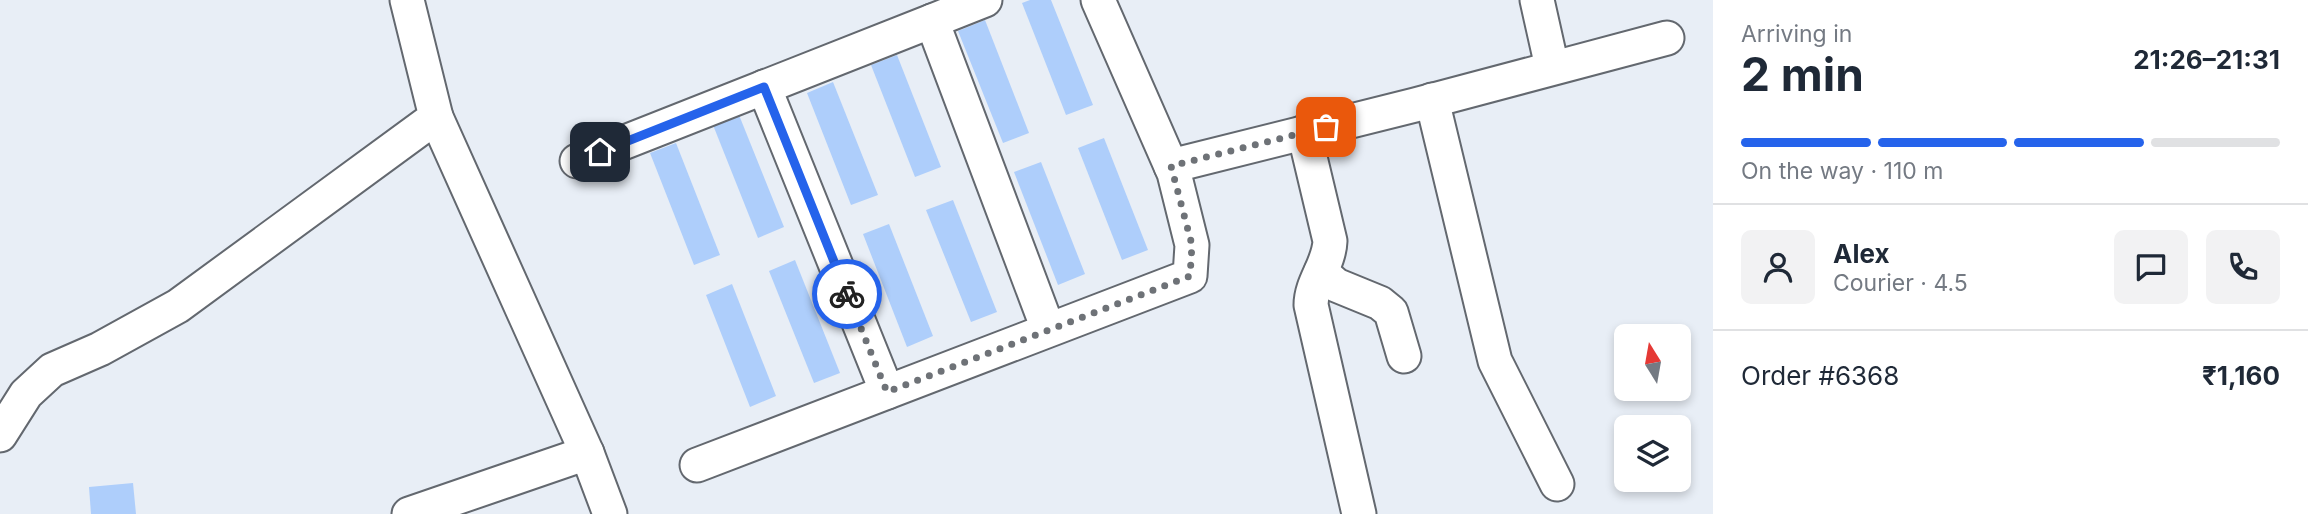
<!DOCTYPE html>
<html lang="en">
<head>
<meta charset="utf-8">
<style>
	:root { --surface:#fff; --page:#f2f2f3; --text:#1f2937; --muted:#747a83; --line:#e0e1e3; --accent:#2563eb }
	body { margin:0; font-family:Inter,sans-serif; background:var(--page); color:var(--text); height:100vh; display:flex; flex-direction:column; font-size:26px; white-space:nowrap }
	* { box-sizing:border-box; margin:0 }
	p { font-size:23px; color:var(--muted) }
	.icon { flex:none; width:38px; height:38px; fill:none; stroke:currentColor; stroke-width:2; stroke-linecap:round; stroke-linejoin:round }
	.map { position:relative; flex:1; overflow:hidden }
	.drawer { display:flex; flex-direction:column; background:var(--surface); width:595px }
	.drawer>* { flex:none }
	.needle { width:46px; rotate:349deg }
	.buttons { position:absolute; left:1614px; top:324px; display:grid; gap:14px }
	.buttons a { display:grid; place-items:center; width:77px; height:77px; border-radius:10px; background:var(--surface); box-shadow:0 4px 10px #0003; font-size:35px }
	.pin { position:absolute; display:grid; place-items:center; width:60px; height:60px; color:#fff; margin:-30px; border-radius:14px; box-shadow:0 4px 10px #0006 }
	.courier { position:absolute; display:grid; place-items:center; width:70px; height:70px; margin:-35px; border:5px solid #2563eb; border-radius:50%; background:#fff; color:#222; box-shadow:0 2px 9px #0007 }
	.headline em { font-style:normal; font-weight:700 }
	.headline div { display:flex; flex-direction:column-reverse }
	.headline { display:flex; align-items:center; justify-content:space-between; height:119px; padding:0 28px }
	h1 { font-size:46px; font-weight:700; line-height:52px }
	.bar { display:grid; grid-template-columns:repeat(4,1fr); gap:10px 7px; align-content:center; height:84px; padding:0 28px }
	.bar i { height:9px; border-radius:5px; background:var(--line) }
	.bar .selected { background:var(--accent) }
	.bar p { grid-column:span 4 }
	.line { display:flex; align-items:center; gap:18px; padding:0 28px; border-top:2px solid var(--line) }
	.line div { flex:1 }
	.round { display:grid; place-items:center; flex:none; width:74px; height:74px; border-radius:10px; background:var(--page) }
	main { display:flex; flex:1; min-height:0 }
	.map>svg:first-child { display:block }
	.building { fill:#aecefb }
	.lines { fill:none; stroke-linecap:round; stroke-linejoin:round }
	.minor-casing { stroke:#63686f; stroke-width:37 }
	.minor { stroke:#fff; stroke-width:33 }
	.done { stroke:#6e7277; stroke-width:7; stroke-dasharray:0 12.6 }
	.route { stroke:#2563eb; stroke-width:9 }
</style>
</head>
<body>
<main>
<div class="map">
<svg width="1713" height="514" viewBox="0 0 1713 514">
	<rect width="100%" height="100%" fill="#e8eef6"/>
	<!-- building -->
	<g class="building">
		<path d="M 1030,0 L 1051,0 L 1093,105 L 1066,115 L 1022,3 Z"/>
		<path d="M 985,20 L 1029,133 L 1003,143 L 958,31 Z"/>
		<path d="M 897,55 L 941,167 L 915,177 L 871,65 Z"/>
		<path d="M 833,82 L 878,195 L 851,205 L 807,93 Z"/>
		<path d="M 739,115 L 784,227 L 758,238 L 713,125 Z"/>
		<path d="M 1104,138 L 1148,250 L 1122,260 L 1078,148 Z"/>
		<path d="M 676,143 L 720,255 L 694,265 L 650,153 Z"/>
		<path d="M 1041,162 L 1085,274 L 1058,285 L 1014,172 Z"/>
		<path d="M 953,200 L 997,312 L 971,322 L 926,210 Z"/>
		<path d="M 889,224 L 933,336 L 907,347 L 863,234 Z"/>
		<path d="M 795,260 L 840,373 L 814,383 L 769,271 Z"/>
		<path d="M 732,284 L 776,396 L 750,407 L 706,295 Z"/>
		<path d="M 133,483 L 136,514 L 91,514 L 89,487 Z"/>
	</g>
	<g class="lines">
		<!-- minor casing -->
		<g class="minor-casing">
			<g id="minor">
				<path d="M 985,0 L 932,21 L 1048,329"/>
				<path d="M 1537,0 L 1552,67"/>
				<path d="M 764,87 L 887,392"/>
				<path d="M 1432,100 L 1495,361 L 1557,484"/>
				<path d="M 436,117 L 587,453 L 610,514"/>
				<path d="M 1304,132 L 1330,241 C 1329,265 1311,282 1311,305 L 1359,514"/>
				<path d="M 577,161 L 932,21"/>
				<path d="M 1171,166 L 1415,105 L 1667,38"/>
				<path d="M 1321,272 L 1336,285 L 1380,303 L 1391,312 L 1404,356"/>
				<path d="M 0,435 L 26,394 L 52,370 L 100,349 L 178,306 L 436,117 L 407,0"/>
				<path d="M 697,465 L 1190,276 L 1192,245 L 1174,173 L 1098,0"/>
				<path d="M 409,514 L 587,453"/>
			</g>
		</g>
		<!-- minor -->
		<use href="#minor" class="minor"/>
	</g>
	<g class="lines">
		<!-- done -->
		<path class="done" d="M 847,294 L 887,392 L 1190,276 L 1192,245 L 1171,166 L 1326,127"/>
		<!-- route -->
		<path class="route" d="M 600,152 L 764,87 L 847,294"/>
	</g>
</svg>
<div class="buttons">
<a><svg class="needle" viewBox="-14 -14 28 28"><path d="M0-13l5 13h-10z" fill="#e53935"/><path d="M0 13l5-13h-10z" fill="#747a83"/></svg></a>
<a><svg class="icon" aria-label="layers" viewBox="0 0 24 24"><path d="M12 4l9 5-9 5-9-5zM3 14l9 5 9-5"/></svg></a>
</div>
<div class="pin" style="left:1326px;top:127px;background:#ea580c"><svg class="icon" aria-label="bag" viewBox="0 0 24 24"><path d="M5 8h14l-1 12H6zM9 8a3 3 0 0 1 6 0"/></svg></div>
<div class="pin" style="left:600px;top:152px;background:#1f2937"><svg class="icon" aria-label="home" viewBox="0 0 24 24"><path d="M3 11l9-7 9 7M6 9v11h12V9"/></svg></div>
<div class="courier" style="left:847px;top:294px"><svg class="icon" aria-label="bike" viewBox="0 0 24 24"><circle cx="6" cy="16" r="4"/><circle cx="18" cy="16" r="4"/><path d="M6 16l4-8h5l3 8M10 8l3 8H6M13 5h3"/></svg></div>
</div>
<section class="drawer">
<div class="headline"><div><h1>2 min</h1><p>Arriving in</p></div><em>21:26–21:31</em></div>
<div class="bar"><i class="selected"></i><i class="selected"></i><i class="selected"></i><i></i><p>On the way · 110 m</p></div>
<div class="line" style="height:126px"><a class="round"><svg class="icon" aria-label="person" viewBox="0 0 24 24"><circle cx="12" cy="8" r="4"/><path d="M4 21q1-7 8-7t8 7"/></svg></a><div><b>Alex</b><p>Courier · 4.5</p></div><a class="round"><svg class="icon" aria-label="chat" viewBox="0 0 24 24"><path d="M4 5h16v11H9l-5 4z"/></svg></a><a class="round"><svg class="icon" aria-label="phone" viewBox="0 0 24 24"><path d="M5 4h4l2 5-3 2q2 4 5 5l2-3 5 2v4C11 20 4 13 5 4z"/></svg></a></div>
<div class="line" style="height:91px"><div>Order #6368</div><b>₹1,160</b></div>
</section>
</main>
</body>
</html>
